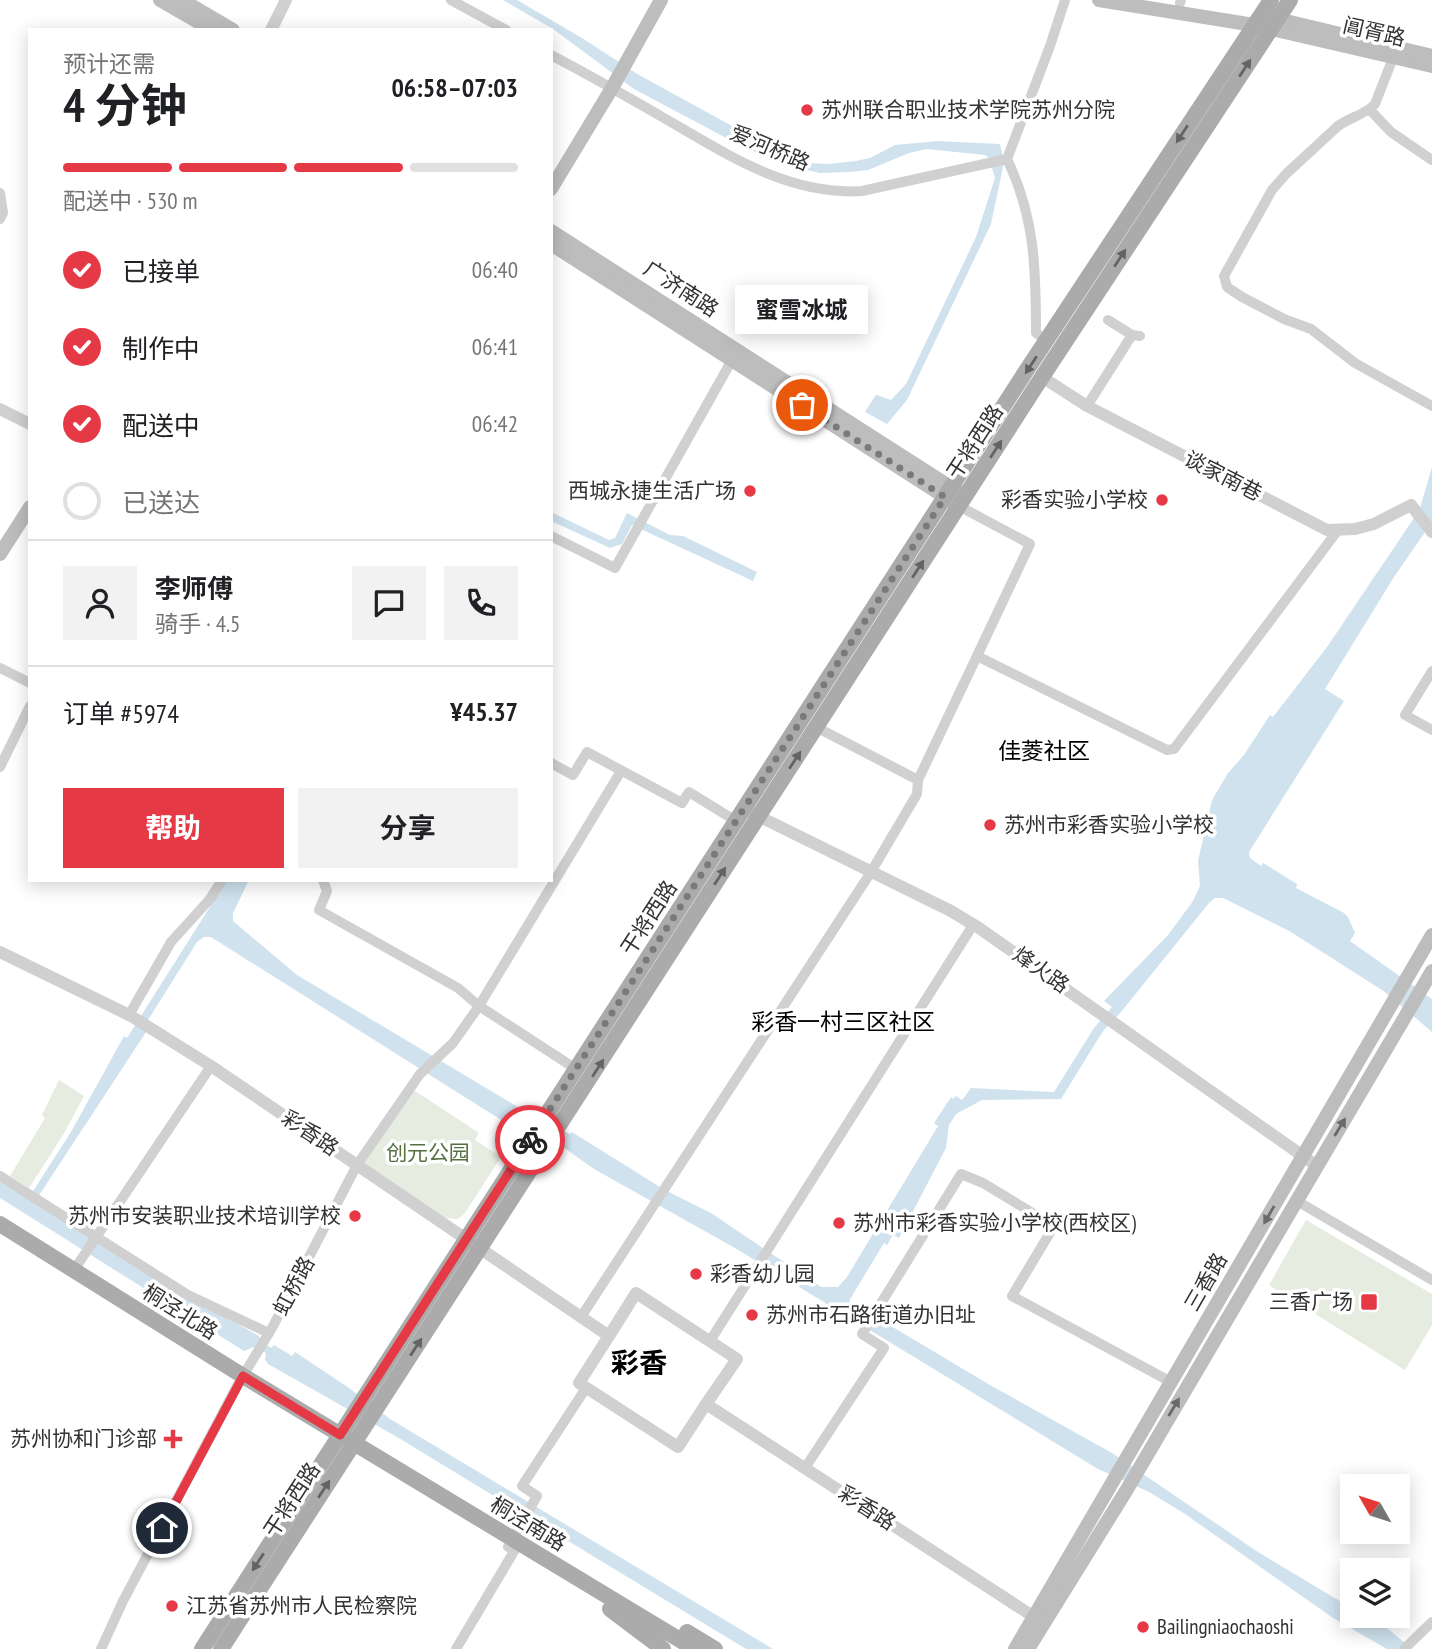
<!DOCTYPE html>
<html lang="zh">
<head>
<meta charset="utf-8">
<style>
	:root { --surface:#fff; --page:#f2f2f2; --text:#202124; --muted:#757577; --line:#e0e0e0; --accent:#e63946 }
	body { margin:0; font-family:"PT Sans Narrow","Noto Sans SC",sans-serif; background:var(--page); color:var(--text); height:100vh; display:flex; flex-direction:column; font-size:26px; white-space:nowrap }
	* { box-sizing:border-box; margin:0 }
	p { font-size:23px; color:var(--muted) }
	.icon { flex:none; width:38px; height:38px; fill:none; stroke:currentColor; stroke-width:2; stroke-linecap:round; stroke-linejoin:round }
	.map { position:relative; flex:1; overflow:hidden }
	.sheet { position:absolute; left:28px; top:28px; width:525px; height:854px; display:flex; flex-direction:column; background:var(--surface); border-radius:0px; box-shadow:0 4px 18px #0003 }
	.sheet>* { flex:none }
	.needle { width:46px; rotate:309deg }
	.buttons { position:absolute; left:1340px; top:1474px; display:grid; gap:14px }
	.buttons a { display:grid; place-items:center; width:70px; height:70px; border-radius:0px; background:var(--surface); box-shadow:0 4px 18px #0003; font-size:35px }
	.pin { position:absolute; display:grid; place-items:center; width:60px; height:60px; color:#fff; margin:-30px; border:4px solid #fff; border-radius:50%; box-shadow:0 2px 7px #0007 }
	.courier { position:absolute; display:grid; place-items:center; width:70px; height:70px; margin:-35px; border:5px solid #e63946; border-radius:50%; background:#fff; color:#222; box-shadow:0 2px 9px #0007 }
	.bubble { position:absolute; height:49px; border-radius:0px; background:var(--surface); box-shadow:0 4px 18px #0003; font-size:23px; font-weight:700; line-height:49px; text-align:center }
	.head em { font-style:normal; font-weight:700 }
	.head div { display:flex; flex-direction:column-reverse }
	.head { display:flex; align-items:center; justify-content:space-between; height:119px; padding:0 35px }
	h1 { font-size:46px; font-weight:700; line-height:52px }
	.bar { display:grid; grid-template-columns:repeat(4,1fr); gap:10px 7px; align-content:center; height:84px; padding:0 35px }
	.bar i { height:9px; border-radius:5px; background:var(--line) }
	.bar .current { background:var(--accent) }
	.bar p { grid-column:span 4 }
	.line { display:flex; align-items:center; gap:18px; padding:0 35px; border-top:2px solid var(--line) }
	.line div { flex:1 }
	.round { display:grid; place-items:center; flex:none; width:74px; height:74px; border-radius:0px; background:var(--page) }
	ol { padding:0 35px; list-style:none }
	li { display:flex; align-items:center; gap:21px; height:77px }
	li p { margin-inline-start:auto }
	li .icon { padding:7px; border-radius:50%; background:var(--accent); color:#fff; stroke-width:4 }
	li:last-child { color:var(--muted) }
	li i { width:38px; height:38px; border:4px solid var(--line); border-radius:50% }
	.button { display:flex; gap:14px; margin-top:auto; padding:14px 35px }
	.button a { flex:1; height:80px; border-radius:0px; background:var(--accent); color:#fff; font-size:28px; font-weight:700; line-height:80px; text-align:center }
	.button a+a { background:var(--page); color:var(--text) }
	.map>svg:first-child { display:block }
	.green { fill:#e6ecdf }
	.water { fill:#cfe2ee }
	.lines { fill:none; stroke-linecap:round; stroke-linejoin:round }
	.minor { stroke:#d0d0d0; stroke-width:10 }
	.tertiary { stroke:#d0d0d0; stroke-width:12 }
	.secondary { stroke:#bdbdbd; stroke-width:14 }
	.primary { stroke:#ababab; stroke-width:16 }
	.oneway { fill:#636363 }
	.oneway2 { fill:#6a6a6a }
	.done { stroke:#7a7a7a; stroke-width:7; stroke-dasharray:0 12.6 }
	.route { stroke:#e63946; stroke-width:9 }
	.poi-dot { fill:#e63946; stroke:#fff; stroke-width:2.5 }
	.labels { text-anchor:middle; stroke-width:7; stroke-linejoin:round; paint-order:stroke }
	.street-label { font-size:21px; fill:#333; stroke:#fff }
	.poi-label { font-size:21px; fill:#333; stroke:#fff; text-anchor:start }
	.park-label { font-size:21px; fill:#56703f; stroke:#fff }
	.neighbourhood-label { font-size:23px; fill:#000; stroke:#fff }
	.district-label { font-size:28px; font-weight:bold; fill:#000; stroke:#fff }
</style>
</head>
<body>
<div class="map">
<svg width="1432" height="1649" viewBox="0 0 1432 1649">
	<rect width="100%" height="100%" fill="#fff"/>
	<!-- green -->
	<g class="green">
		<path d="M 59,1080 L 84,1096 L 63,1135 L 29,1188 L 10,1176 L 45,1118 L 42,1115 Z"/>
		<path d="M 412,1089 L 479,1133 L 475,1140 L 501,1157 L 465,1213 L 458,1219 L 445,1218 L 362,1162 Z"/>
		<path d="M 1306,1220 L 1432,1294 L 1432,1325 L 1405,1370 L 1269,1285 Z"/>
	</g>
	<!-- water -->
	<g class="water">
		<path d="M 503,0 L 517,0 L 582,38 L 639,75 L 772,148 L 807,163 L 828,164 L 856,161 L 870,158 L 895,145 L 938,141 L 1000,144 L 1004,162 L 991,224 L 907,400 L 887,424 L 865,412 L 875,396 L 877,395 L 891,400 L 906,384 L 976,237 L 995,178 L 989,158 L 985,155 L 927,149 L 909,153 L 868,170 L 850,172 L 820,173 L 795,167 L 745,148 L 634,89 L 553,29 Z"/>
		<path d="M 1432,467 L 1432,522 L 1394,577 L 1325,689 L 1344,701 L 1249,852 L 1250,858 L 1261,866 L 1263,863 L 1297,884 L 1296,888 L 1344,913 L 1348,917 L 1355,933 L 1350,941 L 1432,999 L 1432,1032 L 1385,992 L 1291,932 L 1223,898 L 1215,898 L 1209,903 L 1121,1012 L 1103,1031 L 1061,1099 L 982,1100 L 956,1114 L 949,1125 L 946,1148 L 899,1238 L 893,1235 L 887,1245 L 884,1243 L 849,1301 L 990,1385 L 1112,1453 L 1258,1552 L 1353,1609 L 1353,1615 C 1376,1615 1395,1635 1412,1649 L 1387,1649 L 1333,1618 L 1185,1514 L 1149,1492 L 1098,1469 L 735,1248 L 594,1169 L 563,1147 L 520,1125 L 517,1130 L 211,937 L 204,937 L 197,942 L 148,1020 L 152,1023 L 34,1203 L 165,1286 L 179,1291 L 259,1336 L 261,1340 L 271,1348 L 274,1345 L 292,1356 L 295,1352 L 349,1388 L 390,1419 L 773,1649 L 746,1649 L 397,1437 L 268,1364 L 265,1360 L 266,1353 L 254,1347 L 244,1351 L 0,1198 L 0,1182 L 28,1199 L 71,1132 L 124,1036 L 127,1038 L 227,880 L 249,880 L 233,913 L 233,921 L 297,975 L 528,1113 L 570,1134 L 572,1132 L 663,1189 L 711,1213 L 821,1287 L 838,1287 L 847,1277 L 938,1126 L 934,1123 L 951,1097 L 953,1099 L 956,1096 L 962,1100 L 971,1088 L 1054,1092 L 1094,1028 L 1112,1007 L 1104,1001 L 1168,935 L 1193,901 L 1200,886 L 1198,861 L 1212,800 L 1228,773 L 1244,755 L 1270,715 L 1273,717 L 1327,647 L 1414,518 L 1420,508 Z"/>
		<path d="M 551,512 L 609,540 L 615,538 L 627,513 L 670,535 L 683,536 L 757,572 L 753,581 L 632,525 L 622,544 L 610,548 L 551,521 Z"/>
	</g>
	<g class="lines">
		<!-- minor -->
		<g class="minor">
			<path d="M 451,0 L 506,30"/>
			<path d="M 1180,3 L 1181,0"/>
			<path d="M 551,55 C 589,75 626,96 664,118 C 725,153 788,196 862,191 L 1007,159"/>
			<path d="M 1393,58 L 1375,104 C 1365,115 1350,117 1338,126 L 1286,174 L 1272,190 L 1224,276 L 1227,287 L 1242,297 L 1284,319 L 1311,329 L 1355,363 L 1432,406"/>
			<path d="M 1370,110 L 1391,132 L 1432,160"/>
			<path d="M 0,193 L 3,213 L 0,219"/>
			<path d="M 1108,320 L 1132,335 L 1140,336"/>
			<path d="M 1047,341 L 1036,333 C 1036,269 1035,217 1007,159 L 1050,46 L 1065,0"/>
			<path d="M 1087,406 L 1132,335"/>
			<path d="M 959,506 L 1030,544 L 977,656 L 1167,750 L 1174,749 L 1338,530"/>
			<path d="M 551,536 L 615,568 L 732,360"/>
			<path d="M 0,668 L 30,683"/>
			<path d="M 1432,671 L 1405,715 L 1432,730"/>
			<path d="M 816,727 L 918,780 L 977,656"/>
			<path d="M 551,763 L 573,775 L 587,752 L 682,803 L 689,792 L 736,821"/>
			<path d="M 0,767 L 30,706"/>
			<path d="M 323,880 L 327,891 L 319,910 L 458,988 L 479,1006 L 621,771"/>
			<path d="M 129,1015 L 171,942 L 210,899 L 222,880"/>
			<path d="M 0,1176 L 188,1295 L 269,1333"/>
			<path d="M 1297,1201 L 1432,1280"/>
			<path d="M 74,1270 L 211,1066"/>
			<path d="M 581,1317 L 871,872 L 917,794 L 918,780"/>
			<path d="M 710,1341 L 973,925"/>
			<path d="M 805,1468 L 884,1348 L 862,1334 L 961,1174 L 983,1183 L 1054,1226 L 1012,1296 L 1171,1382"/>
			<path d="M 508,1547 L 537,1496 L 522,1486 L 586,1388"/>
			<path d="M 101,1649 L 123,1601 L 238,1384 L 272,1328 L 357,1165 L 420,1074 L 453,1043 L 479,1006 L 576,1069"/>
			<path d="M 456,1649 L 519,1543"/>
			<path d="M 1404,1649 L 1432,1622"/>
		</g>
		<!-- tertiary -->
		<g class="tertiary">
			<path d="M 271,30 L 286,0"/>
			<path d="M 1042,377 L 1087,406 L 1327,530 L 1355,529 L 1374,524 L 1411,505 L 1432,532"/>
			<path d="M 0,409 L 30,424"/>
			<path d="M 752,813 L 951,911 L 979,928 L 1317,1166"/>
			<path d="M 0,952 L 131,1016 L 211,1066 L 609,1336 L 636,1293 L 737,1359 L 706,1404 L 1028,1613"/>
			<path d="M 609,1336 L 579,1383 L 678,1447 L 706,1404"/>
		</g>
		<!-- secondary -->
		<g class="secondary">
			<path d="M 160,0 L 212,30"/>
			<path d="M 182,0 L 233,30"/>
			<path d="M 1099,0 L 1254,25 L 1432,66"/>
			<path d="M 1269,17 L 1432,56"/>
			<path d="M 551,189 L 612,88 L 661,0"/>
			<path d="M 551,231 L 958,492"/>
			<path d="M 551,244 L 959,506"/>
			<path d="M 0,554 L 30,507"/>
			<path d="M 1015,1649 L 1432,935"/>
			<path d="M 1028,1649 L 1126,1491 L 1432,971"/>
		</g>
		<!-- primary -->
		<g class="primary">
			<path d="M 0,1224 L 243,1376 L 695,1649"/>
			<path d="M 610,1609 L 663,1649"/>
			<path d="M 687,1632 L 715,1649"/>
			<path d="M 202,1649 L 1028,368 L 1271,0"/>
			<path d="M 221,1649 L 1042,377 L 1290,0"/>
		</g>
	</g>
	<!-- one-way arrows -->
	<defs><path id="oneway-solid" d="M-6-.8H1V-3.2L6.5 0L1 3.2V.8H-6Z" transform="scale(1.75)"/></defs>
	<g class="oneway">
		<use href="#oneway-solid" transform="translate(1245 68) rotate(-57)"/>
		<use href="#oneway-solid" transform="translate(1182 134) rotate(123)"/>
		<use href="#oneway-solid" transform="translate(1120 258) rotate(-57)"/>
		<use href="#oneway-solid" transform="translate(1031 365) rotate(123)"/>
		<use href="#oneway-solid" transform="translate(996 449) rotate(-57)"/>
		<use href="#oneway-solid" transform="translate(918 569) rotate(-57)"/>
		<use href="#oneway-solid" transform="translate(795 760) rotate(-57)"/>
		<use href="#oneway-solid" transform="translate(720 876) rotate(-57)"/>
		<use href="#oneway-solid" transform="translate(598 1068) rotate(-57)"/>
		<use href="#oneway-solid" transform="translate(416 1347) rotate(-57)"/>
		<use href="#oneway-solid" transform="translate(324 1489) rotate(-57)"/>
		<use href="#oneway-solid" transform="translate(258 1562) rotate(123)"/>
	</g>
	<g class="oneway2">
		<use href="#oneway-solid" transform="translate(1340 1127) rotate(-59)"/>
		<use href="#oneway-solid" transform="translate(1269 1215) rotate(120)"/>
		<use href="#oneway-solid" transform="translate(1174 1407) rotate(-59)"/>
	</g>
	<g class="lines">
		<!-- done -->
		<path class="done" d="M 530,1140 L 945,497 L 802,405"/>
		<!-- route -->
		<path class="route" d="M 162,1528 L 243,1376 L 340,1435 L 530,1140"/>
	</g>
	<!-- markers -->
	<g class="poi-dot">
		<circle cx="807" cy="110" r="7"/>
		<circle cx="750" cy="491" r="7"/>
		<circle cx="1162" cy="500" r="7"/>
		<circle cx="990" cy="825" r="7"/>
		<circle cx="355" cy="1216" r="7"/>
		<circle cx="839" cy="1223" r="7"/>
		<circle cx="696" cy="1274" r="7"/>
		<rect x="1360" y="1293" width="18" height="18" rx="3.5"/>
		<circle cx="752" cy="1315" r="7"/>
		<path d="M169.5 1428.5h7v7h7v7h-7v7h-7v-7h-7v-7h7z"/>
		<circle cx="172" cy="1606" r="7"/>
		<circle cx="1143" cy="1627" r="7"/>
	</g>
	<g class="labels">
		<!-- street labels -->
		<g class="street-label">
			<text transform="translate(1374 32) rotate(13)" y="7">阊胥路</text>
			<text transform="translate(770 148) rotate(23)" y="7">爱河桥路</text>
			<text transform="translate(681 289) rotate(33)" y="7">广济南路</text>
			<text transform="translate(975 442) rotate(-57)" y="7">干将西路</text>
			<text transform="translate(1223 476) rotate(27)" y="7">谈家南巷</text>
			<text transform="translate(649 918) rotate(-57)" y="7">干将西路</text>
			<text transform="translate(1041 970) rotate(35)" y="7">烽火路</text>
			<text transform="translate(310 1133) rotate(34)" y="7">彩香路</text>
			<text transform="translate(1206 1282) rotate(-60)" y="7">三香路</text>
			<text transform="translate(294 1286) rotate(-62)" y="7">虹桥路</text>
			<text transform="translate(180 1312) rotate(32)" y="7">桐泾北路</text>
			<text transform="translate(292 1500) rotate(-57)" y="7">干将西路</text>
			<text transform="translate(867 1508) rotate(33)" y="7">彩香路</text>
			<text transform="translate(528 1524) rotate(31)" y="7">桐泾南路</text>
		</g>
		<!-- poi labels -->
		<g class="poi-label">
			<text x="821" y="117">苏州联合职业技术学院苏州分院</text>
			<text x="736" y="498" text-anchor="end">西城永捷生活广场</text>
			<text x="1148" y="507" text-anchor="end">彩香实验小学校</text>
			<text x="1004" y="832">苏州市彩香实验小学校</text>
			<text x="341" y="1223" text-anchor="end">苏州市安装职业技术培训学校</text>
			<text x="853" y="1230">苏州市彩香实验小学校(西校区)</text>
			<text x="710" y="1281">彩香幼儿园</text>
			<text x="1353" y="1309" text-anchor="end">三香广场</text>
			<text x="766" y="1322">苏州市石路街道办旧址</text>
			<text x="157" y="1446" text-anchor="end">苏州协和门诊部</text>
			<text x="186" y="1613">江苏省苏州市人民检察院</text>
			<text x="1157" y="1634">Bailingniaochaoshi</text>
		</g>
		<!-- park labels -->
		<g class="park-label">
			<text x="428" y="1160">创元公园</text>
		</g>
		<!-- neighbourhood labels -->
		<g class="neighbourhood-label">
			<text x="1044" y="759">佳菱社区</text>
			<text x="843" y="1030">彩香一村三区社区</text>
		</g>
		<!-- district labels -->
		<g class="district-label">
			<text x="639" y="1373">彩香</text>
		</g>
	</g>
</svg>
<div class="buttons">
<a><svg class="needle" viewBox="-14 -14 28 28"><path d="M0-13l5 13h-10z" fill="#e53935"/><path d="M0 13l5-13h-10z" fill="#757577"/></svg></a>
<a><svg class="icon" aria-label="layers" viewBox="0 0 24 24"><path d="M12 4l9 5-9 5-9-5zM3 14l9 5 9-5"/></svg></a>
</div>
<div class="pin" style="left:802px;top:405px;background:#ea580c"><svg class="icon" aria-label="bag" viewBox="0 0 24 24"><path d="M5 8h14l-1 12H6zM9 8a3 3 0 0 1 6 0"/></svg></div>
<div class="pin" style="left:162px;top:1528px;background:#1f2937"><svg class="icon" aria-label="home" viewBox="0 0 24 24"><path d="M3 11l9-7 9 7M6 9v11h12V9"/></svg></div>
<div class="courier" style="left:530px;top:1140px"><svg class="icon" aria-label="bike" viewBox="0 0 24 24"><circle cx="6" cy="16" r="4"/><circle cx="18" cy="16" r="4"/><path d="M6 16l4-8h5l3 8M10 8l3 8H6M13 5h3"/></svg></div>
<div class="bubble" style="left:735px;top:285px;width:133px">蜜雪冰城</div>
<section class="sheet">
<div class="head"><div><h1>4 分钟</h1><p>预计还需</p></div><em>06:58–07:03</em></div>
<div class="bar"><i class="current"></i><i class="current"></i><i class="current"></i><i></i><p>配送中 · 530 m</p></div>
<ol>
<li><svg class="icon" aria-label="check" viewBox="0 0 24 24"><path d="M5 12l5 5 9-10"/></svg>已接单<p>06:40</p></li>
<li><svg class="icon" aria-label="check" viewBox="0 0 24 24"><path d="M5 12l5 5 9-10"/></svg>制作中<p>06:41</p></li>
<li><svg class="icon" aria-label="check" viewBox="0 0 24 24"><path d="M5 12l5 5 9-10"/></svg>配送中<p>06:42</p></li>
<li><i></i>已送达</li>
</ol>
<div class="line" style="height:126px"><a class="round"><svg class="icon" aria-label="person" viewBox="0 0 24 24"><circle cx="12" cy="8" r="4"/><path d="M4 21q1-7 8-7t8 7"/></svg></a><div><b>李师傅</b><p>骑手 · 4.5</p></div><a class="round"><svg class="icon" aria-label="chat" viewBox="0 0 24 24"><path d="M4 5h16v11H9l-5 4z"/></svg></a><a class="round"><svg class="icon" aria-label="phone" viewBox="0 0 24 24"><path d="M5 4h4l2 5-3 2q2 4 5 5l2-3 5 2v4C11 20 4 13 5 4z"/></svg></a></div>
<div class="line" style="height:91px"><div>订单 #5974</div><b>¥45.37</b></div>
<div class="button"><a>帮助</a><a>分享</a></div>
</section>
</div>
</body>
</html>
